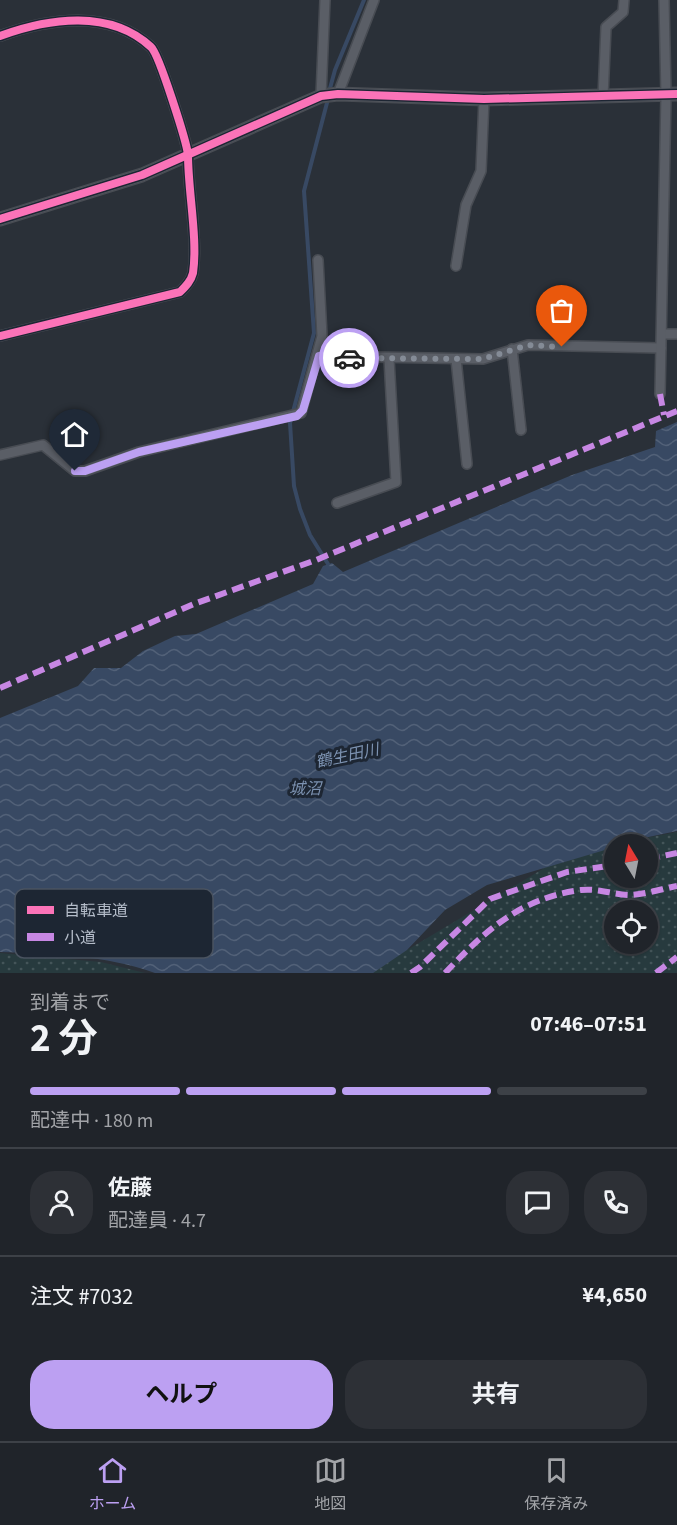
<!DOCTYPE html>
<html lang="ja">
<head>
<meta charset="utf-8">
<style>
	:root { --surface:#20242a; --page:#2d3036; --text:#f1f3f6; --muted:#a2a4a8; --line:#3d4147; --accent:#bca0f2 }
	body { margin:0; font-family:"Source Sans 3","Noto Sans JP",sans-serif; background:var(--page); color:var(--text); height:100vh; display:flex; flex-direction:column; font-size:22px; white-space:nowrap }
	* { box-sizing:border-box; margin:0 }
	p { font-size:20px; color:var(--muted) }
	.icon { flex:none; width:33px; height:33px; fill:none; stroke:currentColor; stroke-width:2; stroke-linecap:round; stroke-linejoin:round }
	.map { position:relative; height:973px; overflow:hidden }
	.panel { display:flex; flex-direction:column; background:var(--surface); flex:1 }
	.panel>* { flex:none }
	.needle { width:39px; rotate:350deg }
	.buttons { position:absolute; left:604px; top:834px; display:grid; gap:12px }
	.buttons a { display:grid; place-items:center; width:54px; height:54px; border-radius:50%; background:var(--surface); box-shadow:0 2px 4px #0004,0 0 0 2px var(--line); font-size:30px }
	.pin { position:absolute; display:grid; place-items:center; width:51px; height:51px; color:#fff; margin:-62px -26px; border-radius:50% 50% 50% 0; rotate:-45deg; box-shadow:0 0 6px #0007 }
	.pin .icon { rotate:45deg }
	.courier { position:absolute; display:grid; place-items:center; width:60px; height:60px; margin:-30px; border:4px solid #bca0f2; border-radius:50%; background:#fff; color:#222; box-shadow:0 2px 8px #0007 }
	.summary em { font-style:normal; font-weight:700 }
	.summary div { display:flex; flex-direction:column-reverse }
	.summary { display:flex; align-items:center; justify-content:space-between; height:102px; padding:0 30px }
	h1 { font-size:39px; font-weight:700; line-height:45px }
	.bar { display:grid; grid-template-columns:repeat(4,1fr); gap:9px 6px; align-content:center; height:72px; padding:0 30px }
	.bar i { height:8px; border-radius:4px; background:var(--line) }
	.bar .active { background:var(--accent) }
	.bar p { grid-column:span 4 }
	.line { display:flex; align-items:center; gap:15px; padding:0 30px; border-top:2px solid var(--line) }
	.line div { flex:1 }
	.round { display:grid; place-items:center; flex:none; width:63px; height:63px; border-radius:24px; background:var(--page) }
	.primary-button { display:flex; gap:12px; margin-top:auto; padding:12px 30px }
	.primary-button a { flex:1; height:69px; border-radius:24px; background:var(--accent); color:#111; font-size:24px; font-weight:700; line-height:69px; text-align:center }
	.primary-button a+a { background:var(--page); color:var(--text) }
	.tabs { display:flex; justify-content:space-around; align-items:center; height:84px; border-top:2px solid var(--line); background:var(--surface); font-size:16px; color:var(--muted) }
	.tabs a { display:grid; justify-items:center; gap:3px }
	.tabs .active { color:var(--accent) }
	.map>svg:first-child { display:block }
	.green { fill:url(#green-dots); fill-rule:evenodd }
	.water { fill:url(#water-waves) }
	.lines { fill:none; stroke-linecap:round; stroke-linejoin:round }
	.stream { stroke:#384963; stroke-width:4 }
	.minor-casing { stroke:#484c53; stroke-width:12 }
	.tertiary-casing { stroke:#484c53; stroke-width:15 }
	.minor { stroke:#5a5e66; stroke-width:9 }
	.tertiary { stroke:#5a5e66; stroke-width:12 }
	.quiet { stroke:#c787e3; stroke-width:6; stroke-dasharray:12 6; stroke-linecap:butt }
	.cycleway-casing { stroke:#1d2633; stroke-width:11 }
	.cycleway { stroke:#fb73b8; stroke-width:8 }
	.done { stroke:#848b96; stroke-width:6; stroke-dasharray:0 10.8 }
	.route { stroke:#bca0f2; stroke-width:8 }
	.labels { text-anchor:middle; stroke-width:6; stroke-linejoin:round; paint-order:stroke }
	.water-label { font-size:16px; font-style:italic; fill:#7c92b1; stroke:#1d2633 }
	.key { fill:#1d2633; stroke:#4a5360; stroke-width:1.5 }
	.key-label { font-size:16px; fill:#b4bcc9 }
</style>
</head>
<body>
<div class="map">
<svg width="677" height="973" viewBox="0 0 677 973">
	<defs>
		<pattern id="green-dots" width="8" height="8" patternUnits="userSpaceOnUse" patternTransform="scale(1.5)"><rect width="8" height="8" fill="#273a3e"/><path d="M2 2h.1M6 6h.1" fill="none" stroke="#445559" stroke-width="1.8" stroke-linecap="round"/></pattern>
		<pattern id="water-waves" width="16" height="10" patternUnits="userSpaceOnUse" patternTransform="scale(1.5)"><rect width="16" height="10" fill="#384963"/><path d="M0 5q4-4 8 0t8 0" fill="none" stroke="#526178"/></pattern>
	</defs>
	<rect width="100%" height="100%" fill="#2a3038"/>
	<!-- green -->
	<g class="green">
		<path d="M 677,832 L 677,973 L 353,973 L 407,950 L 571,852 ZM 615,844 L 648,844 L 648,878 L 615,878 ZM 615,910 L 648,910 L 648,944 L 615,944 Z"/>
		<path d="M 0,953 L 101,962 L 145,973 L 0,973 Z"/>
	</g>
	<!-- water -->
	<path class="water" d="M 677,422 L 677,831 L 615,844 L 615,847 L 487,885 L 445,910 L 407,950 L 373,973 L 155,973 C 105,955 53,954 0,952 L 0,718 L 78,686 L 94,668 L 121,668 L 143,651 L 175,636 L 196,634 L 313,584 L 323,566 L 332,563 L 343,572 L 572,475 L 655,447 L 656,431 Z"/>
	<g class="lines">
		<!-- stream -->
		<g class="stream">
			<path d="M 329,92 L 335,70 L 364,0"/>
			<path d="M 328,99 L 304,191 L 314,333 L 290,423 L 294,486 L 300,509 L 310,535 L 328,564"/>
		</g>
		<!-- minor casing -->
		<g class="minor-casing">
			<g id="minor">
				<path d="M 0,36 C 49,18 110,9 151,47 C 159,54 187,143 188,155 C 188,191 198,239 193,273 C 191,281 186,286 180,292 L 0,336"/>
				<path d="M 338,94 L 374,0"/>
				<path d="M 321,96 L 325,0"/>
				<path d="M 603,97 L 606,27 L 623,12 L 624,0"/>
				<path d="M 456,266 L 466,205 L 481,171 L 484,99"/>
				<path d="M 663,334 L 677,334"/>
				<path d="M 512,349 L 521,430"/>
				<path d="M 319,356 L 483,359 L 528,345 L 661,348"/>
				<path d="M 456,359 L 467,464"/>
				<path d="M 660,394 L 666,95 L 664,0"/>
				<path d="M 0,455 L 43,445 L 75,471 L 85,471 L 139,452 L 301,413 L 322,336 L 318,260"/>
				<path d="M 337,503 L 396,482 L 389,359"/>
			</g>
		</g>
		<!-- tertiary casing -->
		<g class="tertiary-casing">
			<path id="tertiary" d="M 0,219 L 142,175 L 321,96 L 338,94 L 484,99 L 677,94"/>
		</g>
		<!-- minor -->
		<use href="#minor" class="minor"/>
		<!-- tertiary -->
		<use href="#tertiary" class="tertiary"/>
		<!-- quiet -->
		<g class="quiet">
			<path d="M 660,394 L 664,415"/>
			<path d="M 0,688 L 194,604 L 316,560 L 677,411"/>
			<path d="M 648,859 L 677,853"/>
			<path d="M 411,973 L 420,967 L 490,899 L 567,872 L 615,865"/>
			<path d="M 445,973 C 485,931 520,898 581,890 C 598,888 614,895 631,895 C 646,894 662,889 677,886"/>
			<path d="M 656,973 L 677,957"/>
		</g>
		<!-- cycleway casing -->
		<g class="cycleway-casing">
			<g id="cycleway">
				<path d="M 0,36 C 49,18 110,9 151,47 C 159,54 187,143 188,155 C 188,191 198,239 193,273 C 191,281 186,286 180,292 L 0,336"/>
				<path d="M 0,219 L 142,175 L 321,96 L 338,94 L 484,99 L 677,94"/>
			</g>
		</g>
		<!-- cycleway -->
		<use href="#cycleway" class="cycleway"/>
	</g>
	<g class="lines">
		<!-- done -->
		<path class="done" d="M 349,358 L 483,359 L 528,345 L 562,347"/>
		<!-- route -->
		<path class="route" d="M 75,471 L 85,471 L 139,452 L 297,416 L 303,410 L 319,356 L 349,358"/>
	</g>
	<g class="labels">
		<!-- water labels -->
		<g class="water-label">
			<text transform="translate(347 755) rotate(-12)" y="6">鶴生田川</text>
			<text x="305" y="794">城沼</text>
		</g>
	</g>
	<!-- legend -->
	<rect x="15" y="889" width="198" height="69" rx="9" class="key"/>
	<rect x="27" y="906" width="27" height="8" fill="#fb73b8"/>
	<rect x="27" y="933" width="27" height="8" fill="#c787e3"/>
	<g class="key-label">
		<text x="64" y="916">自転車道</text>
		<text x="64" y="943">小道</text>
	</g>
</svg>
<div class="buttons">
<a><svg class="needle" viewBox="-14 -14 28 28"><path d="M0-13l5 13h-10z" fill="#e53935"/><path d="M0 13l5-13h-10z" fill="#a2a4a8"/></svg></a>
<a><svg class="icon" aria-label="locate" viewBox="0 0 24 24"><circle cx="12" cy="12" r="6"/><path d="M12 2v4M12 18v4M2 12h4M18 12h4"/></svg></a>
</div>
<div class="pin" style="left:562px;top:347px;background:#ea580c"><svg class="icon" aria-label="bag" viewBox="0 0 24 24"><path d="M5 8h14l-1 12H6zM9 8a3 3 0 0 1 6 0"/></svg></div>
<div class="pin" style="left:75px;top:471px;background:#1f2937"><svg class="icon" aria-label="home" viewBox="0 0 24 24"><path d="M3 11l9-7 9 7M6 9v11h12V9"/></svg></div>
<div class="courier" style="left:349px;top:358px"><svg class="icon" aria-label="car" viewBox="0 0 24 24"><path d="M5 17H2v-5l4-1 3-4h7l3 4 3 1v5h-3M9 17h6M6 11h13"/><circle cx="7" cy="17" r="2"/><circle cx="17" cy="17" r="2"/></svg></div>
</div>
<section class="panel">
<div class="summary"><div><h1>2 分</h1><p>到着まで</p></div><em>07:46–07:51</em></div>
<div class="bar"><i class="active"></i><i class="active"></i><i class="active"></i><i></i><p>配達中 · 180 m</p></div>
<div class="line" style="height:108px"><a class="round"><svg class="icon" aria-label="person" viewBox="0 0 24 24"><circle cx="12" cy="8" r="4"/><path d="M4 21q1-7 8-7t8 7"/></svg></a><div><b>佐藤</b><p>配達員 · 4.7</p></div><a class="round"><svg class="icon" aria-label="chat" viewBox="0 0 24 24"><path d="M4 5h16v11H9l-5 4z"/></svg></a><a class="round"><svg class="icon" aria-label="phone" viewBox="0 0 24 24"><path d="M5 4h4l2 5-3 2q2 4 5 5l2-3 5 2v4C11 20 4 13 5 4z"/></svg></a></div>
<div class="line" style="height:78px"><div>注文 #7032</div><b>¥4,650</b></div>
<div class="primary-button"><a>ヘルプ</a><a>共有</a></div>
</section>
<nav class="tabs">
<a class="active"><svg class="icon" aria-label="home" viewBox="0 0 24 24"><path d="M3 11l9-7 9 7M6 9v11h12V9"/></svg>ホーム</a>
<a><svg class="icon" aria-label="map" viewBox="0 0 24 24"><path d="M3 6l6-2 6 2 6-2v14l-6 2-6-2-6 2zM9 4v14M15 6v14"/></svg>地図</a>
<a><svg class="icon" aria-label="saved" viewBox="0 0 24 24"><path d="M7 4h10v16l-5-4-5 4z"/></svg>保存済み</a>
</nav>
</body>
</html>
